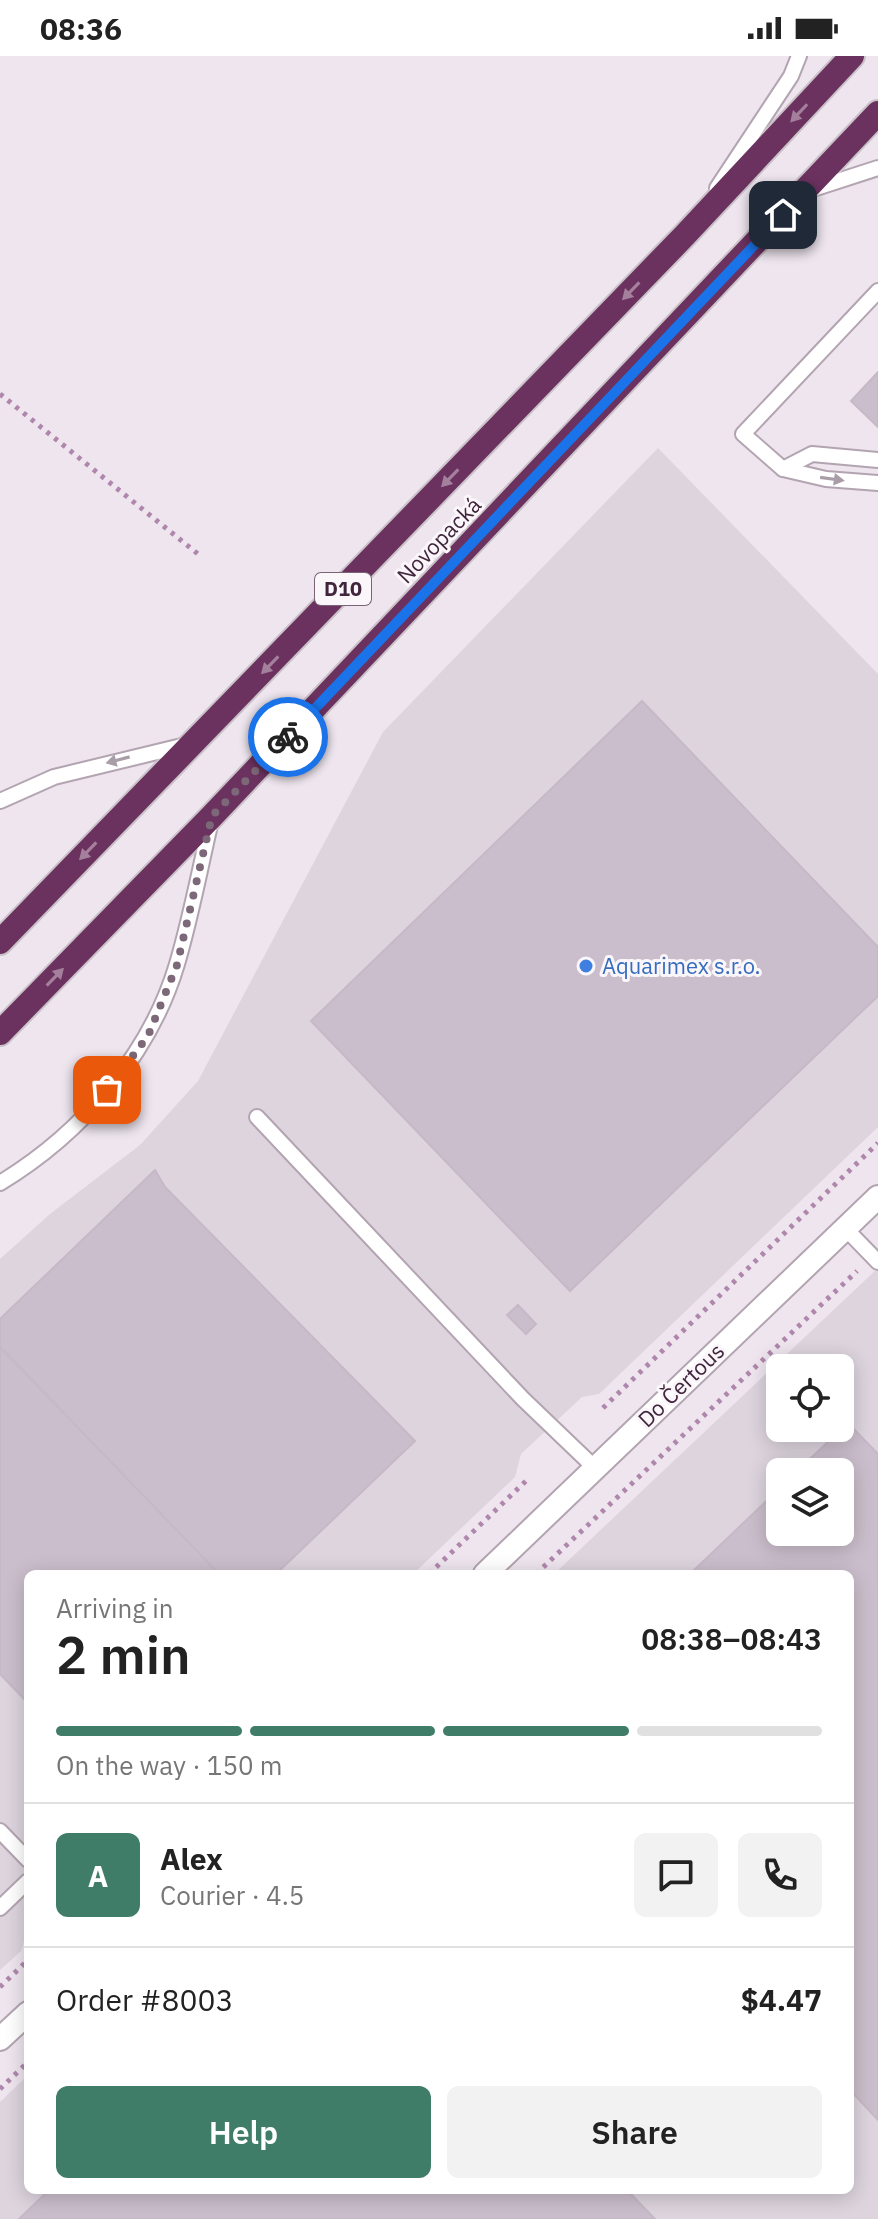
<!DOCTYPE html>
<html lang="en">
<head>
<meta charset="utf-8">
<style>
	:root { --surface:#fff; --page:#f2f2f2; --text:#222; --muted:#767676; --line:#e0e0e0; --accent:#407d68 }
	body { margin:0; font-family:"IBM Plex Sans",sans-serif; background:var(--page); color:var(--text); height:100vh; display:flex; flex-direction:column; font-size:30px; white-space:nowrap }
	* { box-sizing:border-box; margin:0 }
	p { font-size:26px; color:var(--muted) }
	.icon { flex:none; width:44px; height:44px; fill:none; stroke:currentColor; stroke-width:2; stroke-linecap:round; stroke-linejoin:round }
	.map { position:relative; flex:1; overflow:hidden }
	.sheet { position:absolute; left:24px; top:1514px; width:830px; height:624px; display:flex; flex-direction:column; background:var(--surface); border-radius:12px; box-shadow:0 4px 20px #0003 }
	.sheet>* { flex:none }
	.buttons { position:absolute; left:766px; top:1298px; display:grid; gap:16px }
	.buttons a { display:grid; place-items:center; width:88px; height:88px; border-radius:12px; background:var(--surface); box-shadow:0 4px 20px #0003; font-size:40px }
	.pin { position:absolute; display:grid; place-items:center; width:68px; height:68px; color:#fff; margin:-34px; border-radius:16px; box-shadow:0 4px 12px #0006 }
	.courier { position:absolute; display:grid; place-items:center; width:80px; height:80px; margin:-40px; border:6px solid #1a73e8; border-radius:50%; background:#fff; color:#222; box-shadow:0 2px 10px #0007 }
	.summary em { font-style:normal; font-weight:600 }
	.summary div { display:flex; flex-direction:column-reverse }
	.summary { display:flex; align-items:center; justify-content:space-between; height:136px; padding:0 32px }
	h1 { font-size:52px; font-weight:600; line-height:60px }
	.bar { display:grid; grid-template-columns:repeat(4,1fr); gap:12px 8px; align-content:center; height:96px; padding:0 32px }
	.bar i { height:10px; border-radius:6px; background:var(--line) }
	.bar .on { background:var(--accent) }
	.bar p { grid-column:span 4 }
	.line { display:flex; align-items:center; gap:20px; padding:0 32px; border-top:2px solid var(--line) }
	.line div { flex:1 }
	.round { display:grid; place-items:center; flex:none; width:84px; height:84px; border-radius:12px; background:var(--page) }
	.primary-button { display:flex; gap:16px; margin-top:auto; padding:16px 32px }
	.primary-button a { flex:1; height:92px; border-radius:12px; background:var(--accent); color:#fff; font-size:32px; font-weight:600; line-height:92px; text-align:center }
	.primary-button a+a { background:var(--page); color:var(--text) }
	.status { display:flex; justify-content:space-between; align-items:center; height:56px; padding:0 40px; background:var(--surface); direction:ltr }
	.status svg { height:22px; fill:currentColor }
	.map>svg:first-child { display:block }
	.built { fill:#ddd4de; fill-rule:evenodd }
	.building { fill:#cbbecc; stroke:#c7b8c7; stroke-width:2 }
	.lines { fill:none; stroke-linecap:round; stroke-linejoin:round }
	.service-casing { stroke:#b3a4b1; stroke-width:18 }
	.minor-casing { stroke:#b3a4b1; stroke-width:26 }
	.motorway-casing { stroke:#cac2c8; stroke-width:28 }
	.path { stroke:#b087ac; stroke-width:5; stroke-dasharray:4 6; stroke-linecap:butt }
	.service { stroke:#fff; stroke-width:14 }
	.minor { stroke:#fff; stroke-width:22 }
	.motorway { stroke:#6b315f; stroke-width:24 }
	.oneway { fill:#a4809d }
	.oneway2 { fill:#a99da7 }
	.done { stroke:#7d687a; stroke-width:8; stroke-dasharray:0 14.4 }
	.route { stroke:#1a73e8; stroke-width:10 }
	.shop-dot { fill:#3f7fe0; stroke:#faf6fa; stroke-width:3 }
	.labels { text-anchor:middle; stroke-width:6; stroke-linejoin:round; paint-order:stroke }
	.shield { fill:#faf6fa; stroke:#786475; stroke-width:2 }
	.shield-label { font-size:20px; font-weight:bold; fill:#40253c }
	.street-label { font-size:22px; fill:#40253c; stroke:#faf6fa }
	.shop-label { font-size:22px; fill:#366cbe; stroke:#faf6fa; text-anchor:start }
</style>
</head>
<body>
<div class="status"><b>08:36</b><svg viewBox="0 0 49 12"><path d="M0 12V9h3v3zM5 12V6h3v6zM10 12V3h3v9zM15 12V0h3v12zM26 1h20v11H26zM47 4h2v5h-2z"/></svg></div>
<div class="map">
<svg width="878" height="2163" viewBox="0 0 878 2163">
	<rect width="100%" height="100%" fill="#eee5ee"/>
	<!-- built -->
	<g class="built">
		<path d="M 658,392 L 878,618 L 878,1071 L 599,1338 L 582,1341 L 521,1398 L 515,1421 L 413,1518 L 28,1518 L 28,1873 L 21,1895 L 0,1914 L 0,1203 L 50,1158 L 140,1089 L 198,1025 L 383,676 Z"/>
		<path d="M 878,1212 L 878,2163 L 0,2163 L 0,2046 L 28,2019 L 28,2134 L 850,2134 L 850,1518 L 554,1518 ZM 780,1312 L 840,1312 L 840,1372 L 780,1372 ZM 780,1416 L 840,1416 L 840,1476 L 780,1476 Z"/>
	</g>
	<!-- building -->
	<g class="building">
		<path d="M 878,316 L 878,371 L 851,345 Z"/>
		<path d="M 642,645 L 878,891 L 878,940 L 570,1235 L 311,965 Z"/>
		<path d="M 155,1114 L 165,1131 L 415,1385 L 276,1518 L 219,1518 L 0,1291 L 0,1263 Z"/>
		<path d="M 518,1249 L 536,1268 L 526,1278 L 507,1259 Z"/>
		<path d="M 0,1291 L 219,1518 L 28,1518 L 28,1647 L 0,1618 Z"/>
		<path d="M 848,1367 L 878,1398 L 878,2064 L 850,2034 L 850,1518 L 690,1518 L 780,1432 L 780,1476 L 840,1476 L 840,1416 L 796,1416 Z"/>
		<path d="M 49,2134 L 627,2134 L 655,2163 L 19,2163 Z"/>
	</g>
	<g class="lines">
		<!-- service casing -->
		<g class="service-casing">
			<g id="service">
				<path d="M 717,132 L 791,20 L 799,0"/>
				<path d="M 810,134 L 878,112"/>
				<path d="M 878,235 L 743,378 L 783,413 L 826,423 L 878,427"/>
				<path d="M 783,413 L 812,398 L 878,404"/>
				<path d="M 0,745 L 54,721 L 190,688"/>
				<path d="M 257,1061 L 523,1343 L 595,1412"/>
				<path d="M 0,1127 C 81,1078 150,999 177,908 C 191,861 200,812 211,765"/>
				<path d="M 845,1172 L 878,1206"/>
				<path d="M 0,1775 L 28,1804"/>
				<path d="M 0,1852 L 28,1825"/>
			</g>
		</g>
		<!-- minor casing -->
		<g class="minor-casing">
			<g id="minor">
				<path d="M 485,1518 L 878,1141"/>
				<path d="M 0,1983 L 28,1957"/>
			</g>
		</g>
		<!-- motorway casing -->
		<g class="motorway-casing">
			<g id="motorway">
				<path d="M 0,886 L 685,179 L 852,0"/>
				<path d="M 0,977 L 212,760 L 878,57"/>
			</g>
		</g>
		<!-- path -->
		<g class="path">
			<path d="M 0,338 L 198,498"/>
			<path d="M 603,1352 L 878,1087"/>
			<path d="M 429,1518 L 528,1423"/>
			<path d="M 536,1518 L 857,1215"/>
			<path d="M 0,1931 L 28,1904"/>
			<path d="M 0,2033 L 28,2006"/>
		</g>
		<!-- service -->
		<use href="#service" class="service"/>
		<!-- minor -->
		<use href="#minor" class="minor"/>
		<!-- motorway -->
		<use href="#motorway" class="motorway"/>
	</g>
	<!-- one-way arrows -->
	<defs><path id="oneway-solid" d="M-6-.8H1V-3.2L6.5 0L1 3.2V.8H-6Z" transform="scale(2)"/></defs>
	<g class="oneway">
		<use href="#oneway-solid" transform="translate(799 57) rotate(133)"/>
		<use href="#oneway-solid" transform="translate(631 235) rotate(134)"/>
		<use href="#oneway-solid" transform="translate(450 422) rotate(134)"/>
		<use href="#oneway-solid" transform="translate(270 609) rotate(134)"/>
		<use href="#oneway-solid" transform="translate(88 795) rotate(134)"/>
		<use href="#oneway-solid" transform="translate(55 921) rotate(-46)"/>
	</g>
	<g class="oneway2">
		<use href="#oneway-solid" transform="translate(832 423) rotate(8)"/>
		<use href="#oneway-solid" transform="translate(118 704) rotate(165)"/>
	</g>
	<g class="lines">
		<!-- done -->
		<path class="done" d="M 107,1034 L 148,980 L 177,909 L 212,760 L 288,681"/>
		<!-- route -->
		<path class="route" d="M 288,681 L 783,159"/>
	</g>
	<!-- markers -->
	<circle class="shop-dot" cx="586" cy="910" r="8"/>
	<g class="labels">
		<!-- shield labels -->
		<rect class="shield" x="315" y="517" width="56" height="32" rx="6"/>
		<g class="shield-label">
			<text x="343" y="540">D10</text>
		</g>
		<!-- street labels -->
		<g class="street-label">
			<text transform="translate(439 484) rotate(-46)" y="8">Novopacká</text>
			<text transform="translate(681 1329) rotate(-44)" y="8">Do Čertous</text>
		</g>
		<!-- shop labels -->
		<g class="shop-label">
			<text x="602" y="918">Aquarimex s.r.o.</text>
		</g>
	</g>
</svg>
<div class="buttons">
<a><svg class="icon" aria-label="locate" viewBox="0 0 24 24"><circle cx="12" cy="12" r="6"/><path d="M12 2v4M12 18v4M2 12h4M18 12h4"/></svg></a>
<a><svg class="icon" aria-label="layers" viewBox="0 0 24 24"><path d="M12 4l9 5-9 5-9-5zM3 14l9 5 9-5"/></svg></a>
</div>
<div class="pin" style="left:107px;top:1034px;background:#ea580c"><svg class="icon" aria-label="bag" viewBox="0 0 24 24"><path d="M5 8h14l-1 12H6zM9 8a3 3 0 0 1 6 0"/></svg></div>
<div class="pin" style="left:783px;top:159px;background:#1f2937"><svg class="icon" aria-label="home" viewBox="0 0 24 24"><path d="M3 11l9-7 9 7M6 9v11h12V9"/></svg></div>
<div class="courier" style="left:288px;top:681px"><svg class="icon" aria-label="bike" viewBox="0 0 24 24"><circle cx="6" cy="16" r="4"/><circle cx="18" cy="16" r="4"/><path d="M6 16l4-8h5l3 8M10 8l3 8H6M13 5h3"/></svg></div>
<section class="sheet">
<div class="summary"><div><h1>2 min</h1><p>Arriving in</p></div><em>08:38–08:43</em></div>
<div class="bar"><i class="on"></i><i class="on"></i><i class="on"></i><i></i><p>On the way · 150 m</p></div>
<div class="line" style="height:144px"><b class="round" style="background:var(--accent);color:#fff">A</b><div><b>Alex</b><p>Courier · 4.5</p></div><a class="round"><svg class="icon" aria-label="chat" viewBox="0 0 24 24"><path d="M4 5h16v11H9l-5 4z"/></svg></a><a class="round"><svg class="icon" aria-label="phone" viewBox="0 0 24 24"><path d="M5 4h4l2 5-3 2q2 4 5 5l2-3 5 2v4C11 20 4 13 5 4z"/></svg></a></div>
<div class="line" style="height:104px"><div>Order #8003</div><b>$4.47</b></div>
<div class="primary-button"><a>Help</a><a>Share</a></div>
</section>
</div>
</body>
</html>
